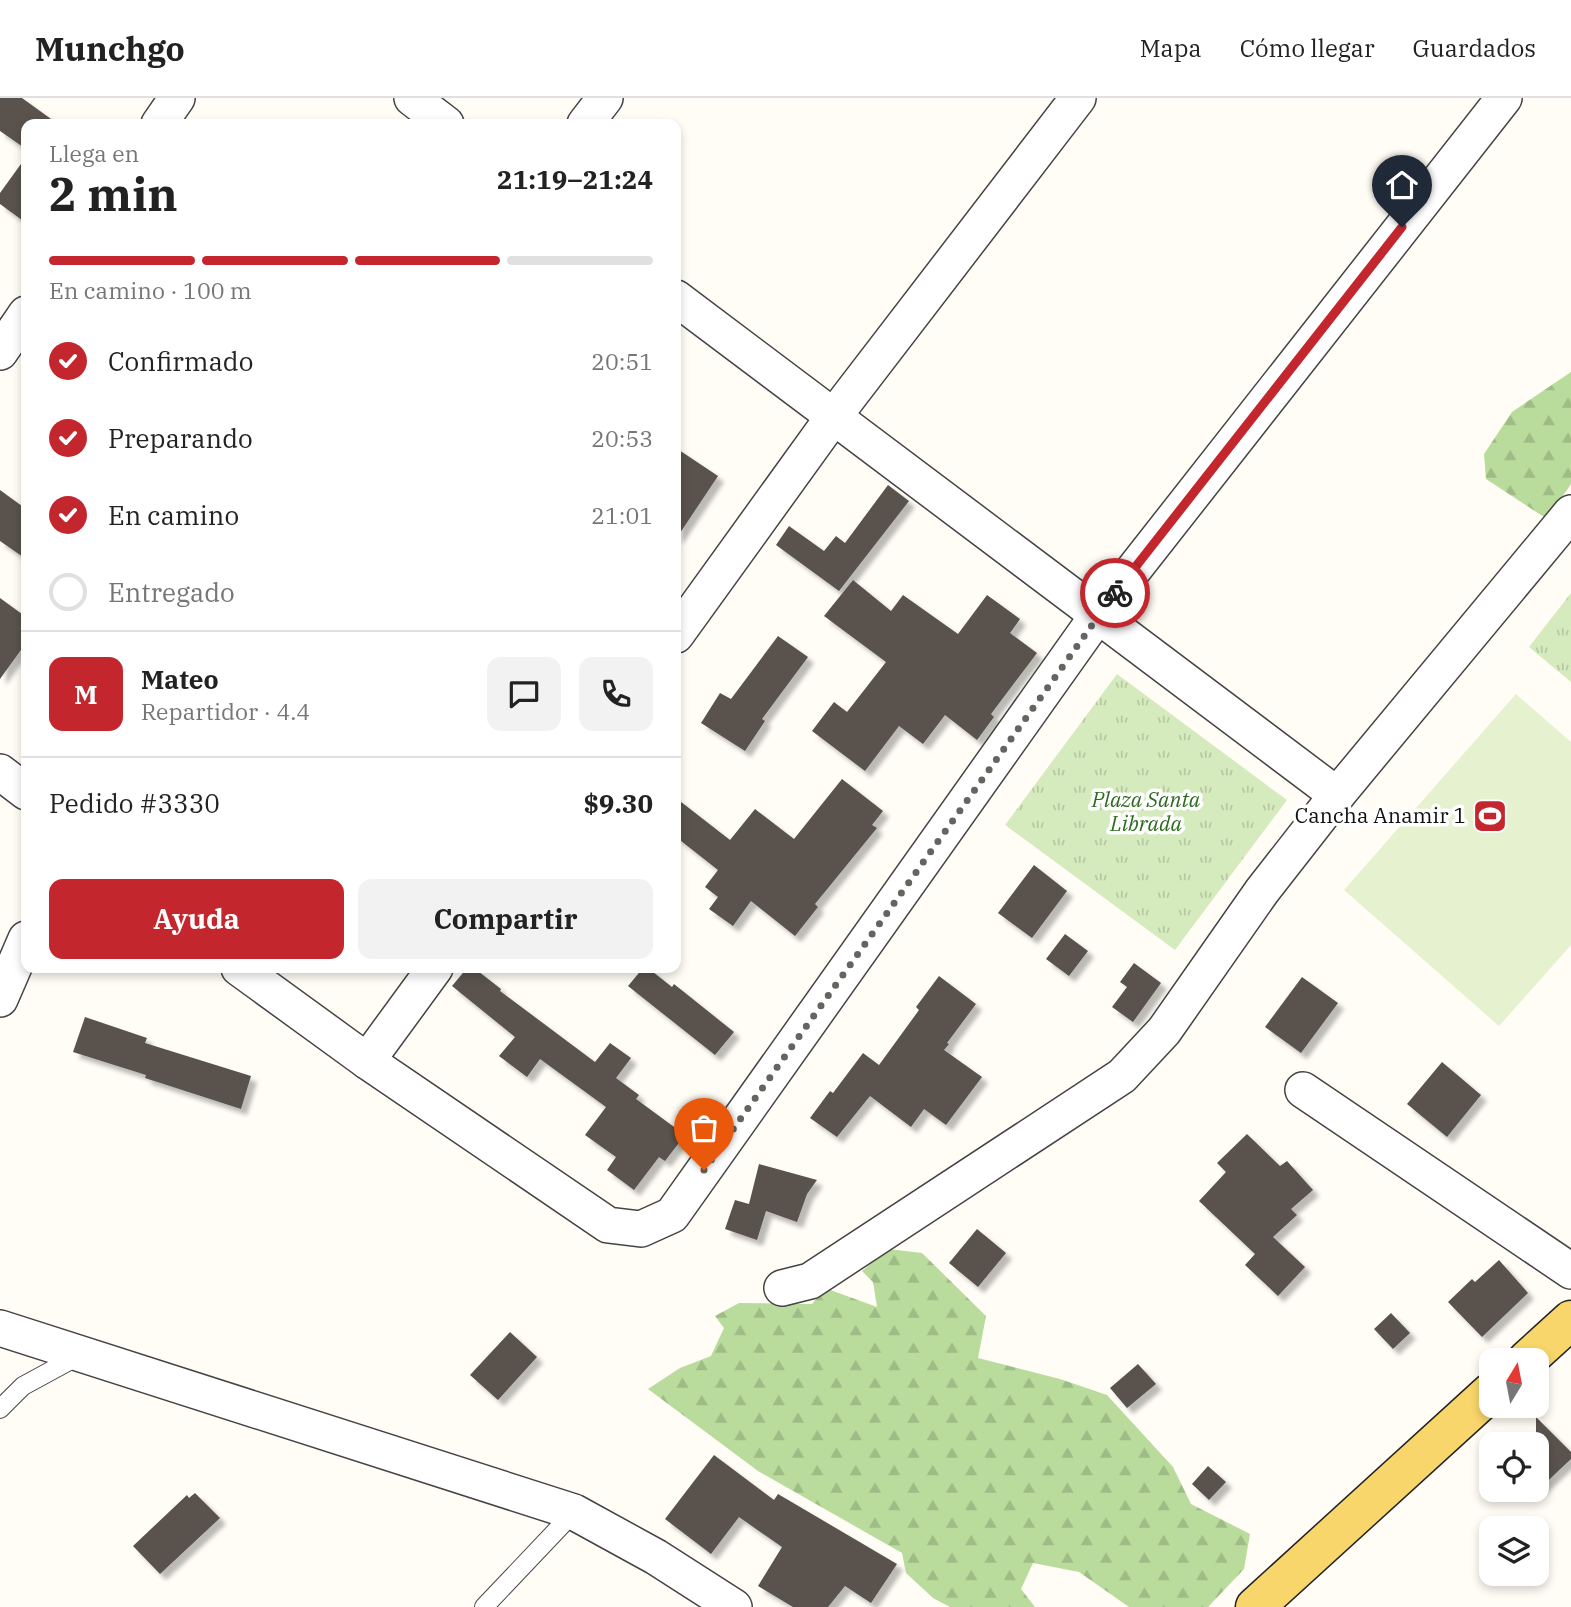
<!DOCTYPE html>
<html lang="es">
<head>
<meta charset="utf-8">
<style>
	:root { --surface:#fff; --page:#f2f2f2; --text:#222; --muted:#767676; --line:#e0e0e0; --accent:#c4262e }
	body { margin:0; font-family:"IBM Plex Serif",serif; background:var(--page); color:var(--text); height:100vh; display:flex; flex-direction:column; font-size:26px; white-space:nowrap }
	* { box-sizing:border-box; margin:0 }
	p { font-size:23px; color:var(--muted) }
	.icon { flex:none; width:38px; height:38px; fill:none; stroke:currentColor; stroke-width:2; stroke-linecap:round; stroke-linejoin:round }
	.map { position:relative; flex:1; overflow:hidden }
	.drawer { position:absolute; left:21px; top:21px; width:660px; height:854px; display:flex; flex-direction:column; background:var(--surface); border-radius:14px; box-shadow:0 4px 10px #0003 }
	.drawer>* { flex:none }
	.needle { width:46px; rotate:10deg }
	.tools { position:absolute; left:1479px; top:1250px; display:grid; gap:14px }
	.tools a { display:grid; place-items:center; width:70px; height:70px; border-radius:14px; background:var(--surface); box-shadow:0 4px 10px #0003; font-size:35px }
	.pin { position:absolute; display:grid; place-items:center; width:60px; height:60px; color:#fff; margin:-72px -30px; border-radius:50% 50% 50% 0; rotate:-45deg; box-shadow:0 0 7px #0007 }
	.pin .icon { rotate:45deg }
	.courier { position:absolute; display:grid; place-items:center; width:70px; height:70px; margin:-35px; border:5px solid #c4262e; border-radius:50%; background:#fff; color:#222; box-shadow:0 2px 9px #0007 }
	.summary em { font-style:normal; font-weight:800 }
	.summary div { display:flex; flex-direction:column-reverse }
	.summary { display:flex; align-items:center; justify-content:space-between; height:119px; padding:0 28px }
	h1 { font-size:46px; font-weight:800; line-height:52px }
	.bar { display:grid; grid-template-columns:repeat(4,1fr); gap:10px 7px; align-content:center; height:84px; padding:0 28px }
	.bar i { height:9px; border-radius:5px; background:var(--line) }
	.bar .current { background:var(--accent) }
	.bar p { grid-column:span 4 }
	.line { display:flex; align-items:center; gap:18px; padding:0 28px; border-top:2px solid var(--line) }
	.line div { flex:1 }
	.round { display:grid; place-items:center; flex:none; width:74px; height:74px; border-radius:14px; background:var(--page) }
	ol { padding:0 28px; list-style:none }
	li { display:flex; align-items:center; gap:21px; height:77px }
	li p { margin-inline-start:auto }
	li .icon { padding:7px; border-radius:50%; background:var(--accent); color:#fff; stroke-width:4 }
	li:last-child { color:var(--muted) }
	li i { width:38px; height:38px; border:4px solid var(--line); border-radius:50% }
	.button { display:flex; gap:14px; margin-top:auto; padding:14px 28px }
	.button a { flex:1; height:80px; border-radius:14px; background:var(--accent); color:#fff; font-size:28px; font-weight:800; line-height:80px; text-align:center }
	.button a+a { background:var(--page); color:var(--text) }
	header { display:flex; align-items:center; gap:42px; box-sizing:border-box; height:98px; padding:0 35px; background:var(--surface); border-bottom:2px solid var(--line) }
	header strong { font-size:33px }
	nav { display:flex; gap:38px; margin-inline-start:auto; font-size:24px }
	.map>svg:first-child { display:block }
	.grass { fill:url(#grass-tufts) }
	.forest { fill:url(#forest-firs) }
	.pitch { fill:#e6f2cf }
	.building { fill:#5a524d; filter:url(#shadow) }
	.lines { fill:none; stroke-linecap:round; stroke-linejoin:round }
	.service-casing { stroke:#444; stroke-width:20 }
	.minor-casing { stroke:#444; stroke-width:38 }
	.primary-casing { stroke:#222; stroke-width:41 }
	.service { stroke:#fff; stroke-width:18 }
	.minor { stroke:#fff; stroke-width:35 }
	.primary { stroke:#f9d66b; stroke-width:38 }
	.done { stroke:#646461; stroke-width:7; stroke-dasharray:0 12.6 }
	.route { stroke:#c4262e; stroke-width:9 }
	.labels { text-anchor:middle; stroke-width:7; stroke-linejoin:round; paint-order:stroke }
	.park-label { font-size:21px; font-style:italic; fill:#2f6b1f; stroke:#fff }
	.poi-label { font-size:21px; fill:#111; stroke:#fff; text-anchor:end }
</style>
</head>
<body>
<header>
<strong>Munchgo</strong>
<nav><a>Mapa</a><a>Cómo llegar</a><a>Guardados</a></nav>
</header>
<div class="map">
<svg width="1571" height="1509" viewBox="0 0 1571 1509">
	<defs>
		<pattern id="grass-tufts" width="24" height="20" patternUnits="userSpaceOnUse" patternTransform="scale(1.75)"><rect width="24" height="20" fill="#d5ebbd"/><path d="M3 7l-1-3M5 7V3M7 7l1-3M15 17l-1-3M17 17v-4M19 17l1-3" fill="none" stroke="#b6c8a1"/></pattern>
		<pattern id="forest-firs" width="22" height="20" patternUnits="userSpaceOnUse" patternTransform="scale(1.75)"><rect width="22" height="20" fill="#b9dc9c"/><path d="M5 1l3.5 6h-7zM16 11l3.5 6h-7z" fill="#9ebc85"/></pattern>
		<filter id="shadow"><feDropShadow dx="6" dy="6" stdDeviation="2" flood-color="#0004"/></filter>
	</defs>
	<rect width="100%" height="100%" fill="#fffdf5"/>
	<!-- grass -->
	<g class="grass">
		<path d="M 1571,495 L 1571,584 L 1529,549 Z"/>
		<path d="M 1117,576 L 1287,702 L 1175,852 L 1005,727 Z"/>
	</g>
	<!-- forest -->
	<g class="forest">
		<path d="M 1571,274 L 1571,386 L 1547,421 L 1486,381 L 1484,356 L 1512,314 Z"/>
		<path d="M 888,1151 L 922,1155 L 986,1218 L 978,1260 L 1060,1281 L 1107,1297 L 1173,1369 L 1191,1406 L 1250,1436 L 1244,1471 L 1208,1509 L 1129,1509 L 1079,1474 L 1033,1465 L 1021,1491 L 1035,1509 L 950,1509 L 933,1500 L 906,1475 L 902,1455 L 758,1373 L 648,1291 L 680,1270 L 711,1258 L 724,1230 L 715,1218 L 739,1205 L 812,1206 L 825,1190 L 877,1209 L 873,1184 L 862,1173 Z"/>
	</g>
	<!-- pitch -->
	<path class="pitch" d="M 1516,596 L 1571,644 L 1571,847 L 1499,928 L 1344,792 Z"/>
	<!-- building -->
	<g class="building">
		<path d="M 0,0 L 22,0 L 58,26 L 26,26 L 26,51 L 0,33 Z"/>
		<path d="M 26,59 L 26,125 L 0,106 L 0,95 Z"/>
		<path d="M 676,350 L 718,378 L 676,441 Z"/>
		<path d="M 888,387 L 909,403 L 839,493 L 776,447 L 789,428 L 824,453 L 836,438 L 845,445 Z"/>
		<path d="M 0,392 L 26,411 L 26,461 L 0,443 Z"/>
		<path d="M 853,482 L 891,513 L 903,497 L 958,536 L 987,497 L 1020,521 L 1010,535 L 1037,555 L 991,616 L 994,619 L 977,642 L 945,617 L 923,646 L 899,628 L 865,673 L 812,633 L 834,604 L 847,614 L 886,564 L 824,518 Z"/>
		<path d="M 0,500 L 26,519 L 26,545 L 0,581 Z"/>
		<path d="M 778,538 L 808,559 L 762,621 L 765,623 L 745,653 L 701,625 L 720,595 L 731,601 Z"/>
		<path d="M 842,681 L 883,713 L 872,727 L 877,730 L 815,806 L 818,809 L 795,838 L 751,803 L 733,828 L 709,811 L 718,799 L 705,789 L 718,772 L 676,739 L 676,700 L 730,742 L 755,711 L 794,741 Z"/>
		<path d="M 1034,767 L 1067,793 L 1032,840 L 998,815 Z"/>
		<path d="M 1065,836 L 1088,853 L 1069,878 L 1046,861 Z"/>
		<path d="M 1134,865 L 1161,885 L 1133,924 L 1112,909 L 1127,889 L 1120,884 Z"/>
		<path d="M 467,870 L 474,870 L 501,891 L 500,893 L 595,964 L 610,945 L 631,960 L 616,980 L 639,997 L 636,1001 L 685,1037 L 665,1063 L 659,1059 L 634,1092 L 607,1072 L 616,1059 L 585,1037 L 606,1009 L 540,961 L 527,979 L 499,958 L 515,939 L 452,888 Z"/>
		<path d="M 643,870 L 648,870 L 672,889 L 674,886 L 734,934 L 715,957 L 628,888 Z"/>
		<path d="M 939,878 L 976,906 L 947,945 L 949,946 L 944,952 L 982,979 L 946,1027 L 924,1011 L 911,1029 L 870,998 L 837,1039 L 810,1020 L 830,993 L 833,995 L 863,955 L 879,967 L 919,912 L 916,909 Z"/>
		<path d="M 1302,879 L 1338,905 L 1301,955 L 1265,929 Z"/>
		<path d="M 85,919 L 147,940 L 145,945 L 251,978 L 241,1011 L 145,980 L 146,977 L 73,954 Z"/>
		<path d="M 1442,964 L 1481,997 L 1447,1039 L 1407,1006 Z"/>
		<path d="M 1247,1036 L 1280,1068 L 1287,1063 L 1313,1092 L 1291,1111 L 1297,1117 L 1273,1139 L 1305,1169 L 1278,1198 L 1245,1167 L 1255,1156 L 1199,1103 L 1226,1074 L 1217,1065 Z"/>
		<path d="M 759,1066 L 817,1082 L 807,1096 L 797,1124 L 766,1113 L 757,1142 L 725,1131 L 735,1102 L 749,1106 Z"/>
		<path d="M 977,1131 L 1006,1155 L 978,1189 L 949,1165 Z"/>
		<path d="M 1499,1162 L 1528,1195 L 1482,1239 L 1448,1204 L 1472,1181 L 1475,1184 Z"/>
		<path d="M 1391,1215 L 1410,1235 L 1393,1251 L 1374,1231 Z"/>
		<path d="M 510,1234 L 537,1259 L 498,1302 L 470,1277 Z"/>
		<path d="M 1138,1266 L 1156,1286 L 1127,1310 L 1110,1290 Z"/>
		<path d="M 1536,1319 L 1571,1354 L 1571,1361 L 1536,1394 Z"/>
		<path d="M 714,1357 L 774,1402 L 778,1396 L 897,1466 L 871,1505 L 845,1488 L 828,1509 L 793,1509 L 758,1488 L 782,1449 L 739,1419 L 711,1456 L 665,1421 Z"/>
		<path d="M 1208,1368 L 1226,1384 L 1209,1402 L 1192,1386 Z"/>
		<path d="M 195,1395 L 220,1420 L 160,1476 L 133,1448 L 187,1397 L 189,1400 Z"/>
	</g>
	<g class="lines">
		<!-- service casing -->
		<g class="service-casing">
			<g id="service">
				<path d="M 0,1311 L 23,1288 L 80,1257"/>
				<path d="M 484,1509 L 574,1414"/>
			</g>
		</g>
		<!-- minor casing -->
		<g class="minor-casing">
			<g id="minor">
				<path d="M 412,0 L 446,26"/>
				<path d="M 159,26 L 177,0"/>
				<path d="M 585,26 L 605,0"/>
				<path d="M 676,200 L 1337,697"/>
				<path d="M 0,254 L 26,216"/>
				<path d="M 676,537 L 834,318 L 1078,0"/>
				<path d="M 0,674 L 26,694"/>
				<path d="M 239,870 L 367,963 L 608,1127 L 641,1131 L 672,1117 L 1098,517 L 1504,0"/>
				<path d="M 0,901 L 26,841"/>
				<path d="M 367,963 L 435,870"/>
				<path d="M 1303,992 L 1571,1173"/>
				<path d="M 782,1190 L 810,1183 L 1122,978 L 1164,933 L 1262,793 L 1337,697 L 1571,415"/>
				<path d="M 0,1230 L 574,1414 L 656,1459 L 734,1509"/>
			</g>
		</g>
		<!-- primary casing -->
		<g class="primary-casing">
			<g id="primary">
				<path d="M 1527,1262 L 1571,1222"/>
				<path d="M 1255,1509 L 1491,1294"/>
			</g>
		</g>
		<!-- service -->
		<use href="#service" class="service"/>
		<!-- minor -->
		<use href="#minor" class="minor"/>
		<!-- primary -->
		<use href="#primary" class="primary"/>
	</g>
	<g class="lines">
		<!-- done -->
		<path class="done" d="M 704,1072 L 1115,495"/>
		<!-- route -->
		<path class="route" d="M 1115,495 L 1402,129"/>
	</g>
	<!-- icons -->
	<defs>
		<g id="stadium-square" transform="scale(1.75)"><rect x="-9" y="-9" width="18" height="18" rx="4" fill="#c4262e" stroke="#fff"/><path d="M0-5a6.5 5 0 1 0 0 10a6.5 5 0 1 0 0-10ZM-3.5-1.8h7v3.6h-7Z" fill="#fff"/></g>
	</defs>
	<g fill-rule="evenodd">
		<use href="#stadium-square" x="1490" y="718"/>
	</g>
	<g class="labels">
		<!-- park labels -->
		<g class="park-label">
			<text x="1146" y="709">Plaza Santa<tspan x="1146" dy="24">Librada</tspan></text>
		</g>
		<!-- poi labels -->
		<g class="poi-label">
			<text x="1466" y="725">Cancha Anamir 1</text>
		</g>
	</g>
</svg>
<div class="tools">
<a><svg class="needle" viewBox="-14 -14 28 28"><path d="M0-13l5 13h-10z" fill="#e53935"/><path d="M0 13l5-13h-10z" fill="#767676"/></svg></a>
<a><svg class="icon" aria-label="locate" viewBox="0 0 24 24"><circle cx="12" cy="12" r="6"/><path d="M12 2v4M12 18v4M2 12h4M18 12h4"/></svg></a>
<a><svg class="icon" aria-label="layers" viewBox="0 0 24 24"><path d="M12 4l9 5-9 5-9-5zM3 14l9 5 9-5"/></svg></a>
</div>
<div class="pin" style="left:704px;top:1072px;background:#ea580c"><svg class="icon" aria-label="bag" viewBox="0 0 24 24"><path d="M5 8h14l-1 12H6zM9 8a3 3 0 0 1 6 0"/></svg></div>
<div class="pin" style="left:1402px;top:129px;background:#1f2937"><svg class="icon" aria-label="home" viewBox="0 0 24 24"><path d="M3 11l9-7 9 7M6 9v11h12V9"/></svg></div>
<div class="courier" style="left:1115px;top:495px"><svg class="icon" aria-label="bike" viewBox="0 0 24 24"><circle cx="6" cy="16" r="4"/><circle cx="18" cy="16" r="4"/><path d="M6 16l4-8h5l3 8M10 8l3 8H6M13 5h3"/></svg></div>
<section class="drawer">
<div class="summary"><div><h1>2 min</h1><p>Llega en</p></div><em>21:19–21:24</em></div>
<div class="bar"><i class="current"></i><i class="current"></i><i class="current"></i><i></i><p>En camino · 100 m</p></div>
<ol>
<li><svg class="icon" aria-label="check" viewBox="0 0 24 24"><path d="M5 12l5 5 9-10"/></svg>Confirmado<p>20:51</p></li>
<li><svg class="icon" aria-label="check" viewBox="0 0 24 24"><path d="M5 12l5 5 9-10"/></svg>Preparando<p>20:53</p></li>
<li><svg class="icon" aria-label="check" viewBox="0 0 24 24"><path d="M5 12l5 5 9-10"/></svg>En camino<p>21:01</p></li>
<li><i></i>Entregado</li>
</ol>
<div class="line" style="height:126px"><b class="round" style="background:var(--accent);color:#fff">M</b><div><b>Mateo</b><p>Repartidor · 4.4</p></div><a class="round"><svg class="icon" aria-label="chat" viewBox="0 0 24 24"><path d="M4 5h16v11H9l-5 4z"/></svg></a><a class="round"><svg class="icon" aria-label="phone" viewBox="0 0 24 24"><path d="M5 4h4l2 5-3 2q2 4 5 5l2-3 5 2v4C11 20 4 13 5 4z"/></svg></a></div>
<div class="line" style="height:91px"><div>Pedido #3330</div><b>$9.30</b></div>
<div class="button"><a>Ayuda</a><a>Compartir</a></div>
</section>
</div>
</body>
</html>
